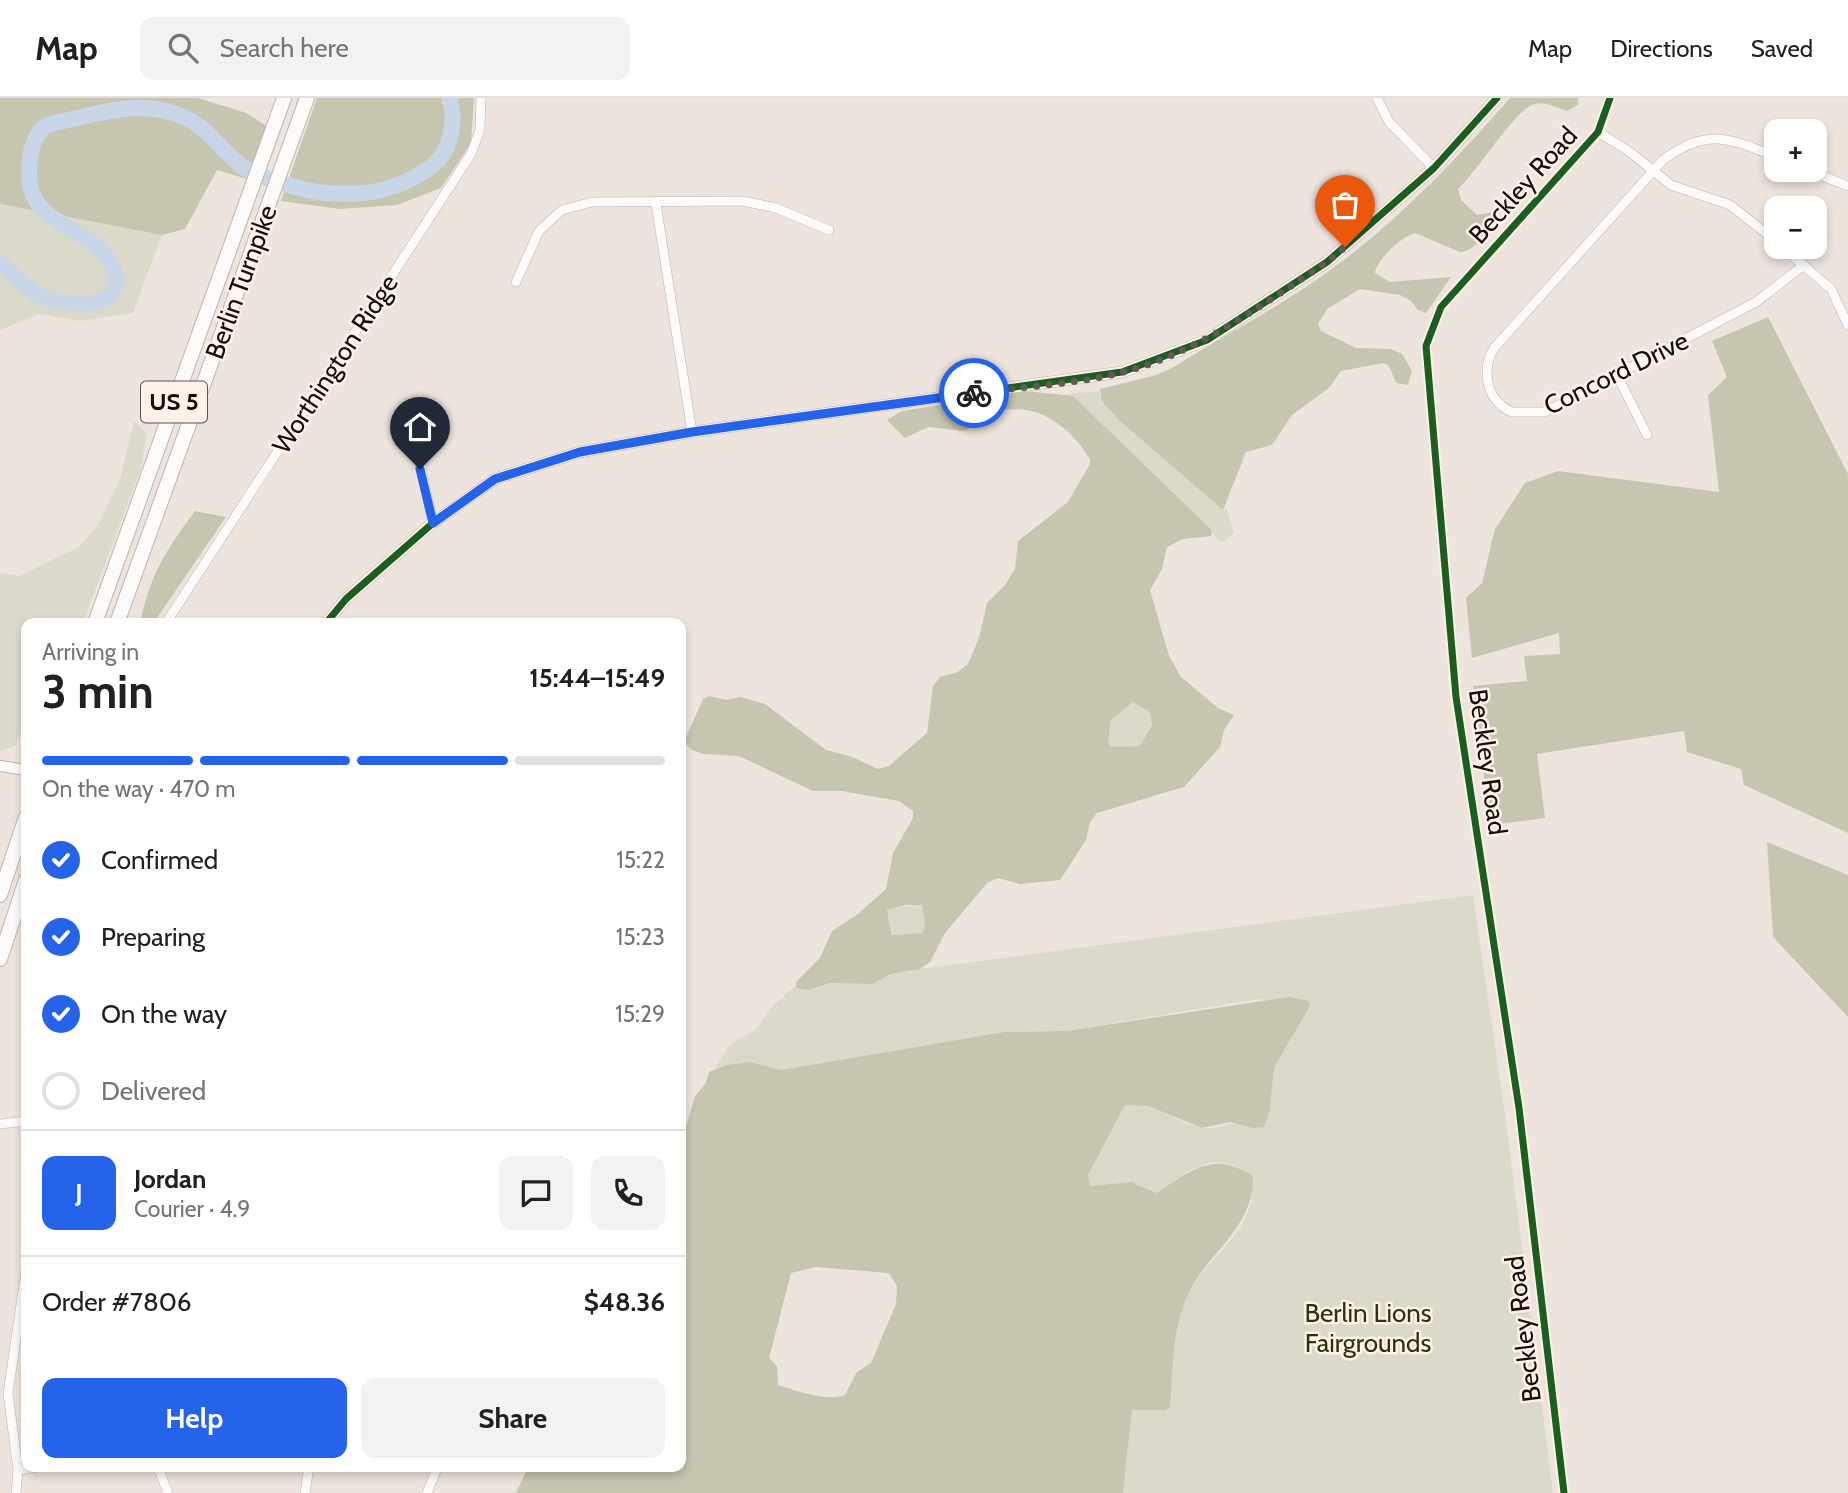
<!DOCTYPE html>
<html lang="en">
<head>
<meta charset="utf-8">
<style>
	:root { --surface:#fff; --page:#f2f2f2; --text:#202124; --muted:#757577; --line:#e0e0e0; --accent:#2563eb }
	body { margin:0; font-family:Cabin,sans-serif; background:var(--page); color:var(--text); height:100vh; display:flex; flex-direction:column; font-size:26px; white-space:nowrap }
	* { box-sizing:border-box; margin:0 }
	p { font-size:23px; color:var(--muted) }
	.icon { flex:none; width:38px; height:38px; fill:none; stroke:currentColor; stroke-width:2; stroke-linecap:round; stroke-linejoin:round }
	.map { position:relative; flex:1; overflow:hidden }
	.sheet { position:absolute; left:21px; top:520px; width:665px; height:854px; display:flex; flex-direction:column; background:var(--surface); border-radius:14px; box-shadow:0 4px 10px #0003 }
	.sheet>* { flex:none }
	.fabs { position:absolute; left:1764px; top:21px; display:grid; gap:14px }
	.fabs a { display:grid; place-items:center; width:63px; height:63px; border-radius:14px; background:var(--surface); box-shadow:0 4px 10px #0003; font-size:35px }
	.pin { position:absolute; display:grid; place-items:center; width:60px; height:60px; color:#fff; margin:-72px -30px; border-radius:50% 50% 50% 0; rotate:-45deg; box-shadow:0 0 7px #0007 }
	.pin .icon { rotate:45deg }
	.courier { position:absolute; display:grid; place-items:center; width:70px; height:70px; margin:-35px; border:5px solid #2563eb; border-radius:50%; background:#fff; color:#222; box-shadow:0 2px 9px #0007 }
	.headline em { font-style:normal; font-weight:700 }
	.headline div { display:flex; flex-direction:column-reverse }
	.headline { display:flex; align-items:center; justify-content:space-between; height:119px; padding:0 21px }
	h1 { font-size:46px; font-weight:700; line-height:52px }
	.bar { display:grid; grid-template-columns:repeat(4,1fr); gap:10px 7px; align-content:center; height:84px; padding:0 21px }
	.bar i { height:9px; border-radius:5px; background:var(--line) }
	.bar .active { background:var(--accent) }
	.bar p { grid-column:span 4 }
	.line { display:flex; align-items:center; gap:18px; padding:0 21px; border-top:2px solid var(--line) }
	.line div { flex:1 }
	.round { display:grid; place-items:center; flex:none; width:74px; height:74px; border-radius:14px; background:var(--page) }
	ol { padding:0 21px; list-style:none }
	li { display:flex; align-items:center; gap:21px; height:77px }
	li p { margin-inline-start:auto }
	li .icon { padding:7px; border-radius:50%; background:var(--accent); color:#fff; stroke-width:4 }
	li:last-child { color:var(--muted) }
	li i { width:38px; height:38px; border:4px solid var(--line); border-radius:50% }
	.cta { display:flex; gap:14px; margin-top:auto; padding:14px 21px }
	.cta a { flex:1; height:80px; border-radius:14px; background:var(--accent); color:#fff; font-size:28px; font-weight:700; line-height:80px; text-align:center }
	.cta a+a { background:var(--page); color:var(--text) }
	header { display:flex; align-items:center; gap:42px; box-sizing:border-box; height:98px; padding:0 35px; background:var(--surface); border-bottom:2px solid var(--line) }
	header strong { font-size:33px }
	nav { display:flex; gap:38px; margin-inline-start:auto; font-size:24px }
	.search { width:490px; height:63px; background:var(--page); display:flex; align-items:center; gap:18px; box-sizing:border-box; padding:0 24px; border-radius:14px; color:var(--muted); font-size:26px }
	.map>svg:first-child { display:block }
	.green { fill:#dbdaca }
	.forest { fill:#c6c5b0; fill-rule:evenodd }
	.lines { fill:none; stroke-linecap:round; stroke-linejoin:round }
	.river { stroke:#c9d6e8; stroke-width:16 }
	.minor-casing { stroke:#bbb3af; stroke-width:10 }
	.tertiary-casing { stroke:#bbb3af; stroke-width:12 }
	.trunk-casing { stroke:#bbb3af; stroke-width:16 }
	.minor { stroke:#fcfbfa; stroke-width:9 }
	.tertiary { stroke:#fcfbfa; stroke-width:10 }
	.trunk { stroke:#fcfbfa; stroke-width:14 }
	.cycleway-casing { stroke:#fff0e8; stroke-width:11 }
	.cycleway { stroke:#1b5e20; stroke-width:7 }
	.done { stroke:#615a55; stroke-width:7; stroke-dasharray:0 12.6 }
	.route { stroke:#2563eb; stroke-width:9 }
	.labels { text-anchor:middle; stroke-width:5; stroke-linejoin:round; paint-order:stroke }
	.shield { fill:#fff0e8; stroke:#5b524d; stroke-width:2 }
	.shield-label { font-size:24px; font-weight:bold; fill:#150f0b }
	.street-label { font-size:26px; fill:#150f0b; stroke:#fff0e8 }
	.park-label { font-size:26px; fill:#2e340a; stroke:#fff0e8 }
</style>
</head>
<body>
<header>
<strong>Map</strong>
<div class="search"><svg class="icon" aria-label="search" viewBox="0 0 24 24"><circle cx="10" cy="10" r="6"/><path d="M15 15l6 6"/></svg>Search here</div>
<nav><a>Map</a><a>Directions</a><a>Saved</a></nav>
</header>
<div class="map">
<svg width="1848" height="1395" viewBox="0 0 1848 1395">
	<rect width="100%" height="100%" fill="#eee4de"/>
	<!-- green -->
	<g class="green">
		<path d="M 0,106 L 162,137 L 133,215 L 80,223 L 39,216 L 0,232 Z"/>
		<path d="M 1100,293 L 1100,297 L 1223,412 L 1226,409 L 1234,434 L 1224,444 L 1219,443 L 1208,428 L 1073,298 L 1067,296 Z"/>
		<path d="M 134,323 L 147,335 L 141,370 L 83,525 L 26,525 L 26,622 L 15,648 L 0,653 L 0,475 L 19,478 L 79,449 L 98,427 L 120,381 Z"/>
		<path d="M 1133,604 L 1150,614 L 1152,627 L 1140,648 L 1111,649 L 1108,644 L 1111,622 Z"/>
		<path d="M 1473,797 L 1507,1031 L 1553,1395 L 1123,1395 L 1132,1312 L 1165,1312 C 1171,1276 1172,1234 1186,1200 C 1201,1166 1241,1143 1250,1107 C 1253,1098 1250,1085 1250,1075 C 1241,1072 1234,1067 1225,1065 C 1199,1061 1175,1083 1156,1095 L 1131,1084 L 1090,1088 L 1088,1077 L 1125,1007 C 1157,1003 1176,1026 1204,1030 C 1226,1033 1224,1019 1253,1030 L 1270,1012 L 1274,970 L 1310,908 L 1258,901 L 1066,933 L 1004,934 L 781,972 L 751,964 L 714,971 L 729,947 L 755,932 L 773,908 L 796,887 L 809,892 L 829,885 L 873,886 L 891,876 L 920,871 Z"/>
		<path d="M 922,806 L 925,826 L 922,835 L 893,837 L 887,811 Z"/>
	</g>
	<!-- forest -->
	<g class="forest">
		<path d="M 0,0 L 198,0 L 246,15 L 268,29 L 247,81 L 217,72 L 185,131 L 162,137 L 0,106 Z"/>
		<path d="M 317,0 L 474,0 L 471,45 L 441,90 L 397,107 L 340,111 L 281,103 Z"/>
		<path d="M 1510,0 L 1578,0 L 1578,7 L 1567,13 C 1557,10 1545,3 1535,6 C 1516,10 1478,73 1458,91 L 1461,102 L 1477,117 L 1495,114 C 1493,128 1476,154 1460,154 L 1415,135 C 1401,139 1377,161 1375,175 L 1390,184 L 1451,179 L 1426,215 L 1418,212 L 1411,203 L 1400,197 L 1360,191 L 1327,211 L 1318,226 L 1321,233 L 1356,250 L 1391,251 L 1402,256 L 1412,273 L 1408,287 L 1396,285 L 1389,268 L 1383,265 L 1341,273 L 1329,290 L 1292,317 L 1272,347 L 1246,354 L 1223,412 L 1119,322 L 1102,303 L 1100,291 L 1156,277 L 1172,270 C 1232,233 1298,199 1353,155 C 1409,111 1464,53 1510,0 Z"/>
		<path d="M 1768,219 L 1848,376 L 1848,735 L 1744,687 L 1741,671 L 1687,654 L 1684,633 L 1537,656 L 1545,720 L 1490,727 L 1473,588 L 1527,583 L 1524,558 L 1560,556 L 1559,535 L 1472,560 L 1466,500 L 1482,485 L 1495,431 L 1525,385 L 1558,373 L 1719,394 L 1708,297 L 1727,279 L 1712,243 Z"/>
		<path d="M 1025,293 L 1073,298 L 1212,432 L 1211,438 L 1183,441 L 1167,449 L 1162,471 L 1150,492 L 1169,558 L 1181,579 L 1218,610 L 1234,617 L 1224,632 L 1220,649 L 1184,689 L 1097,715 L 1090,724 L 1086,742 L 1060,782 L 1020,786 L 998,780 L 987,785 L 945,835 L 930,864 L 920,871 L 891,876 L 873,886 L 829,885 L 809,892 L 797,890 L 796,884 L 820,860 L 832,833 L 858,816 L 886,791 L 893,755 L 913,720 L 913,713 L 899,703 L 842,693 L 813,693 L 739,658 L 703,656 L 692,652 L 684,644 L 703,601 L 709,598 L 726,602 L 740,599 L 765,606 L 826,652 L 850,658 L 878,671 L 889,668 L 927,635 L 933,588 L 940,579 L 958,574 L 968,566 L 979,540 L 987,505 L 1005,487 L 1015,471 L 1018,443 L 1068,404 L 1090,366 L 1090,361 C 1076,338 1053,316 1026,312 C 1015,310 1004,313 993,312 L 978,326 L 964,333 L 928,329 L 905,340 L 887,322 L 902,313 ZM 1133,604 L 1150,614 L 1152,627 L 1140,648 L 1111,649 L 1108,644 L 1111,622 ZM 905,807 L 922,807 L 925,826 L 922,835 L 892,837 L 887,812 Z"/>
		<path d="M 195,413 L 226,419 L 157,520 L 149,525 L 140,525 C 150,477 166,452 195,413 Z"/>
		<path d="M 1767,744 L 1848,777 L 1848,919 L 1773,839 Z"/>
		<path d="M 1289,899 L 1308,903 L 1310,908 L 1274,970 L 1270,1012 L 1264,1029 L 1253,1030 L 1230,1024 L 1202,1030 L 1148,1008 L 1125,1007 L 1088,1077 L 1090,1088 L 1131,1084 L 1156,1095 C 1182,1079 1208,1055 1240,1071 C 1246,1074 1250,1074 1253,1080 C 1253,1133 1204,1156 1186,1201 C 1172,1234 1173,1273 1170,1309 L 1165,1312 L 1132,1312 L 1123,1395 L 516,1395 L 528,1369 L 681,1368 L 681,1045 L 695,998 L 706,985 L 709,974 L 727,967 L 751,964 L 781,972 L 1004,934 L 1066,933 ZM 815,1169 L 889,1175 L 897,1188 L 896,1206 L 871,1265 L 857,1274 L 845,1297 C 826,1304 797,1293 778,1287 L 777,1268 L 769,1260 L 791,1175 Z"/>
	</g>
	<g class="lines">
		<!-- river -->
		<path class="river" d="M 0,164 C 13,175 25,191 40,198 C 63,208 130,215 114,171 C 99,131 37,130 30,87 C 28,71 29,44 42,31 C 49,24 63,24 72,21 C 111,12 147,2 186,20 C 211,32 224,57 246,71 C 255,77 266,80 276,83 C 328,102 386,103 432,68 C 451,53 457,22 449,0"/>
		<!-- minor casing -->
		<g class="minor-casing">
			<g id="minor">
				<path d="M 1377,0 L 1389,24 L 1434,70"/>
				<path d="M 1598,34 L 1630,54 L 1671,87 L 1730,107 L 1776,143"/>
				<path d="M 1776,59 C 1730,40 1706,29 1663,62 L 1494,250 C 1481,273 1486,301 1511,314 L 1545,314 L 1756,204 L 1804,167"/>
				<path d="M 1807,72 L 1848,88"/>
				<path d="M 656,106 L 692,334"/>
				<path d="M 1782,149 L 1831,191 L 1848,227"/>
				<path d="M 516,184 L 539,133 L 562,112 L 592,104 L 743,103 L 776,110 L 829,132"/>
				<path d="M 1617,277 L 1647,337"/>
				<path d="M 416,347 L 433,425"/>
				<path d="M 166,525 L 471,56 L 480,32 L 481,0"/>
				<path d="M 0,1026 L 26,1023"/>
				<path d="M 152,1368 L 159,1372 L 168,1395"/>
				<path d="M 18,1372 L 45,1368"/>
				<path d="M 16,1395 L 18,1372 L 8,1295 L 26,1173"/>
				<path d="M 305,1395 L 309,1368"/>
				<path d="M 427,1395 L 438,1368"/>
				<path d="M 1564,1395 L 1519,1010 L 1456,599 L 1426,248 L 1441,209 L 1598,34 L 1610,0"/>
			</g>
		</g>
		<!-- tertiary casing -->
		<g class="tertiary-casing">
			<g id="tertiary">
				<path d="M 326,525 L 346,501 L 433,425 L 495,381 L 580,354 L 692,334 L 1122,274 L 1207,242 L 1327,164 L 1434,70 L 1497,0"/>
				<path d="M 0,668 L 26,672"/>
			</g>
		</g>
		<!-- trunk casing -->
		<g class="trunk-casing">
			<g id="trunk">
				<path d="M 95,525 L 284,0"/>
				<path d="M 117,525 L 307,0"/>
				<path d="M 0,797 L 26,719"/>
				<path d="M 0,861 L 26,782"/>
			</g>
		</g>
		<!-- minor -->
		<use href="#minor" class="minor"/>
		<!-- tertiary -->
		<use href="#tertiary" class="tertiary"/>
		<!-- trunk -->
		<use href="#trunk" class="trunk"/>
		<!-- cycleway casing -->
		<g class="cycleway-casing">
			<g id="cycleway">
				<path d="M 326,525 L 346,501 L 433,425 L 495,381 L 580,354 L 692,334 L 1122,274 L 1207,242 L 1327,164 L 1434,70 L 1497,0"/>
				<path d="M 1564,1395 L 1519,1010 L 1456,599 L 1426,248 L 1441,209 L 1598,34 L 1610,0"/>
			</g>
		</g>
		<!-- cycleway -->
		<use href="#cycleway" class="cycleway"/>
	</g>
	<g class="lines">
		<!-- done -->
		<path class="done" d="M 974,295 C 1021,289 1079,286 1124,274 C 1199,254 1263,206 1327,164 L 1345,149"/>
		<!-- route -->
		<path class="route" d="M 420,371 L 433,425 L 495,381 L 580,354 L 692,334 L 974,295"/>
	</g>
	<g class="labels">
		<!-- shield labels -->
		<rect class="shield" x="141" y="283.5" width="66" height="41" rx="5"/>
		<g class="shield-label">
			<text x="174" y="312">US 5</text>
		</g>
		<!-- street labels -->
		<g class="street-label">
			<text transform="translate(1523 87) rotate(-48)" y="9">Beckley Road</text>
			<text transform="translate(241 184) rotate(-70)" y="9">Berlin Turnpike</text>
			<text transform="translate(335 266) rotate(-57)" y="9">Worthington Ridge</text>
			<text transform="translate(1616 275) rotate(-26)" y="9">Concord Drive</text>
			<text transform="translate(1488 664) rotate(82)" y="9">Beckley Road</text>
			<text transform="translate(1523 1231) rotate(-97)" y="9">Beckley Road</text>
		</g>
		<!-- park labels -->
		<g class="park-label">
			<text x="1368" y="1224">Berlin Lions<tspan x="1368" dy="30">Fairgrounds</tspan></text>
		</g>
	</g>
</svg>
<div class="fabs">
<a>+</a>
<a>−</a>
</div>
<div class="pin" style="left:1345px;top:149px;background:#ea580c"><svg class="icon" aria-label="bag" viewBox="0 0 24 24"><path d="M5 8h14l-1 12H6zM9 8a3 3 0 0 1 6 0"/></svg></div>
<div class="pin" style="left:420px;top:371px;background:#1f2937"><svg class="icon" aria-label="home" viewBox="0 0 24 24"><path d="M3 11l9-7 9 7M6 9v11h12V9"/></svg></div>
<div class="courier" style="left:974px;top:295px"><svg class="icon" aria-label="bike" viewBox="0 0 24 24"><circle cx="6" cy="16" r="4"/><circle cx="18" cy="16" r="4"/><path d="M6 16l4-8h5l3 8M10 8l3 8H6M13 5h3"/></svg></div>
<section class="sheet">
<div class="headline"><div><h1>3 min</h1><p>Arriving in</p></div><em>15:44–15:49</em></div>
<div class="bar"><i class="active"></i><i class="active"></i><i class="active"></i><i></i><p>On the way · 470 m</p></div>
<ol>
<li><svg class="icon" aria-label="check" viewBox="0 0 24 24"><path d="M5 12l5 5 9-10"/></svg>Confirmed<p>15:22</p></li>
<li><svg class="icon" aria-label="check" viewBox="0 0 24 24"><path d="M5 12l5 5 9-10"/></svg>Preparing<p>15:23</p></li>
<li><svg class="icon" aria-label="check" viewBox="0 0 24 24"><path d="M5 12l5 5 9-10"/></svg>On the way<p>15:29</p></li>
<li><i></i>Delivered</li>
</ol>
<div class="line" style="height:126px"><b class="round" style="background:var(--accent);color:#fff">J</b><div><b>Jordan</b><p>Courier · 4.9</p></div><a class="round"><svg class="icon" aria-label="chat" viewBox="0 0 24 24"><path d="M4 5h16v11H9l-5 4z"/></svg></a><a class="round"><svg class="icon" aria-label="phone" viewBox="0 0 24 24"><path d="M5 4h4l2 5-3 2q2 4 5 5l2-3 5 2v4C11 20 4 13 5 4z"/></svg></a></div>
<div class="line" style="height:91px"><div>Order #7806</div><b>$48.36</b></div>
<div class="cta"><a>Help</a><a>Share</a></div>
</section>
</div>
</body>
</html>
